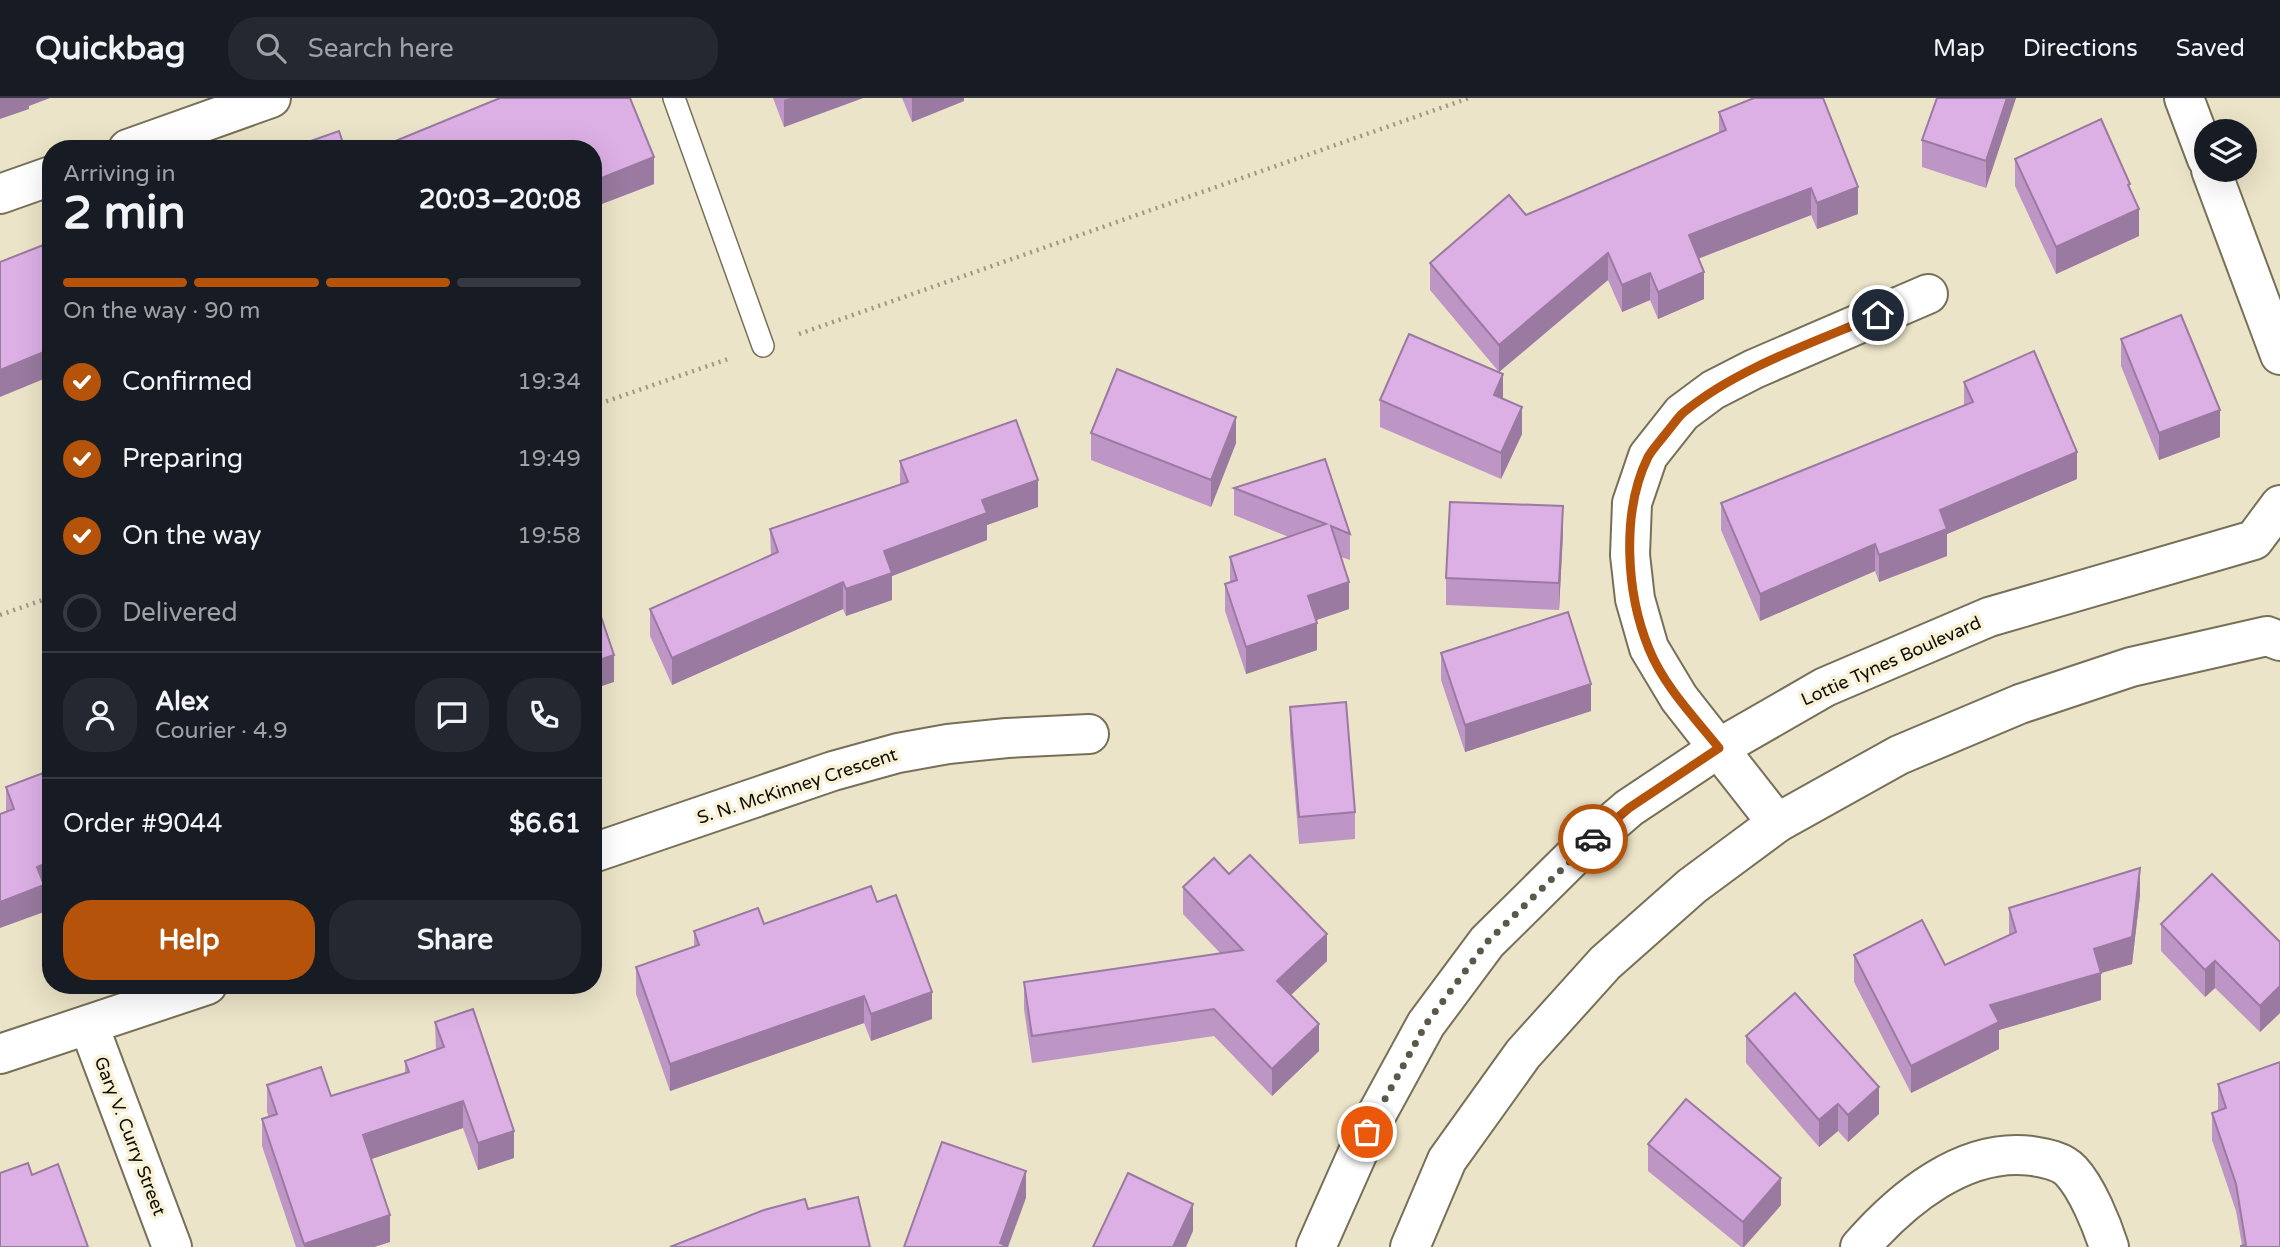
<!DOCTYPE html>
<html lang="en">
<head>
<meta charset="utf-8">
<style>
	:root { --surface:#171b24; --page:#242831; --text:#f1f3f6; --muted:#9ea1a6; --line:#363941; --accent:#b45309 }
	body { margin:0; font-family:"Varela Round",sans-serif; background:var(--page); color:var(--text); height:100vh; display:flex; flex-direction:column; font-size:26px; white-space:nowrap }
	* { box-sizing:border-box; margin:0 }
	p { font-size:23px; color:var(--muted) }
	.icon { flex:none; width:38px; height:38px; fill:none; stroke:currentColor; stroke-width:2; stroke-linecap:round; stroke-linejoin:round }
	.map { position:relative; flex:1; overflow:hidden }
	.sheet { position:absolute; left:42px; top:42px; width:560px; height:854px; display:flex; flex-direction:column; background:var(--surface); border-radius:28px; box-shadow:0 7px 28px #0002 }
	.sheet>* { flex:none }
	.tools { position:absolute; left:2194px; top:21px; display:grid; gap:14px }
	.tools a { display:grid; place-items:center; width:63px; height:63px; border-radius:50%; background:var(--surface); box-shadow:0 7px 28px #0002; font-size:35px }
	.pin { position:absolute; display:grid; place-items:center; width:60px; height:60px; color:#fff; margin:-30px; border:4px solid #fff; border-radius:50%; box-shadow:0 2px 7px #0007 }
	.courier { position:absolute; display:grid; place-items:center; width:70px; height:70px; margin:-35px; border:5px solid #b45309; border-radius:50%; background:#fff; color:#222; box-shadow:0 2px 9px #0007 }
	.head em { font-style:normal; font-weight:800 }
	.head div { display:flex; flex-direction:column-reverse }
	.head { display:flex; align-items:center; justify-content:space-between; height:119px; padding:0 21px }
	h1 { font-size:46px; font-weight:800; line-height:52px }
	.bar { display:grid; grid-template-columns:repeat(4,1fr); gap:10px 7px; align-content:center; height:84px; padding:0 21px }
	.bar i { height:9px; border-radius:5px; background:var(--line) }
	.bar .active { background:var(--accent) }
	.bar p { grid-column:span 4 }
	.line { display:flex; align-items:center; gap:18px; padding:0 21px; border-top:2px solid var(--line) }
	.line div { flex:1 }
	.round { display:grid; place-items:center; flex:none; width:74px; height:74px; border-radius:28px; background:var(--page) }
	ol { padding:0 21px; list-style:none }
	li { display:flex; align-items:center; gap:21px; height:77px }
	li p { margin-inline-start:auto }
	li .icon { padding:7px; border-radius:50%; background:var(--accent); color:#fff; stroke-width:4 }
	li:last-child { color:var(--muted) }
	li i { width:38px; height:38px; border:4px solid var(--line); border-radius:50% }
	.cta { display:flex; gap:14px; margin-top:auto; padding:14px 21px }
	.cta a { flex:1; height:80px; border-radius:28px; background:var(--accent); color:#fff; font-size:28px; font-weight:800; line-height:80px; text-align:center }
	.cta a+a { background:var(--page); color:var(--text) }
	header { display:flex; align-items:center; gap:42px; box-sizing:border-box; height:98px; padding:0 35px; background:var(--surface); border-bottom:2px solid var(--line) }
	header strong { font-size:33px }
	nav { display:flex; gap:38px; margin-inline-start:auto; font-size:24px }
	.search { width:490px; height:63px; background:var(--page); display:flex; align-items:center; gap:18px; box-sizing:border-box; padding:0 24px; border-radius:28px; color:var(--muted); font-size:26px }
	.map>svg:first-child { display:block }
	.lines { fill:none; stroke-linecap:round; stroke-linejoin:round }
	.lane-casing { stroke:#767058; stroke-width:24 }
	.street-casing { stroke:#767058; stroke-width:42 }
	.highway-casing { stroke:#767058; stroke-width:42 }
	.path { stroke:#9e9984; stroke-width:4.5; stroke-dasharray:2 5; stroke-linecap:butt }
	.lane { stroke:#fff; stroke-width:21 }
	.street { stroke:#fff; stroke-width:38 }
	.highway { stroke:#fff; stroke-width:38 }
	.wall { fill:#bd96c5 }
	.shaded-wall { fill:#9a7aa0 }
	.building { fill:#dcafe5; stroke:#9a7aa0; stroke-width:2 }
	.done { stroke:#5b5849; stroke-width:7; stroke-dasharray:0 12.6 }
	.route { stroke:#b45309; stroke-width:9 }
	.labels { text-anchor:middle; stroke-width:7; stroke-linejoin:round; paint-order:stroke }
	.street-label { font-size:18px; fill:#0e0c04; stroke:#f8f1d5 }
</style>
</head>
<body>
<header>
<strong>Quickbag</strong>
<div class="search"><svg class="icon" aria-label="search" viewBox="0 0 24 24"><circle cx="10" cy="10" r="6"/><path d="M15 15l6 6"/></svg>Search here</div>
<nav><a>Map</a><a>Directions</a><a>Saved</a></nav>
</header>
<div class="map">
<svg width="2280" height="1149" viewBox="0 0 2280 1149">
	<rect width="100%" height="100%" fill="#ebe4c8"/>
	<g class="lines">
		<!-- lane casing -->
		<g class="lane-casing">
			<path id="lane" d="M 674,0 L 763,248"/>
		</g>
		<!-- street casing -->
		<g class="street-casing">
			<g id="street">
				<path d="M 128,51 L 271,0"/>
				<path d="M 0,96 L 51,78"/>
				<path d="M 1777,725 L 1679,600 L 1649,550 L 1635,501 L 1630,457 L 1632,405 L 1648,358 L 1682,315 L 1713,292 L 1754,271 L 1928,196"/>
				<path d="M 593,755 L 833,673 L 898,655 L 948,646 L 1007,640 L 1089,636"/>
				<path d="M 89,928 L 172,1149"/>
				<path d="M 0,956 L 207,887"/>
				<path d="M 1316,1149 L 1367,1034 L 1426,926 L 1487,844 L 1579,753 L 1629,710 L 1719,650 L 1825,589 L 1989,519 L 2254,442 L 2280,407"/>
				<path d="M 1410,1149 L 1447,1062 L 1523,956 L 1605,865 L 1692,788 L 1777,725 L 1899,657 L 2020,606 L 2131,569 L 2267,538 L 2280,543"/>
				<path d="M 1860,1149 C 1902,1101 1964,1049 2032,1058 C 2045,1060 2062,1063 2071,1073 C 2087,1090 2102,1127 2109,1149"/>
			</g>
		</g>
		<!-- highway casing -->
		<g class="highway-casing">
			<g id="highway">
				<path d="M 2184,0 L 2207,61"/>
				<path d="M 2211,72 L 2280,257"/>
			</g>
		</g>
		<!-- path -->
		<g class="path">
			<path d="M 799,236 L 1469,0"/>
			<path d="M 593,308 L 728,261"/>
			<path d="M 0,517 L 51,499"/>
		</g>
		<!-- lane -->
		<use href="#lane" class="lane"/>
		<!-- street -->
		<use href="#street" class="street"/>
		<!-- highway -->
		<use href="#highway" class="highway"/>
	</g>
	<!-- wall -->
	<g class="wall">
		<path d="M 500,0 L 654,86 L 599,107 L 593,92 Z"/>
		<path d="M 773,0 L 863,0 L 784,29 Z"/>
		<path d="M 902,0 L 964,0 L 964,3 L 912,24 Z"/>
		<path d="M 1937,0 L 2016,0 L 1986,90 L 1922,69 L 1922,42 Z"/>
		<path d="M 1719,14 L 1858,116 L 1817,131 L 1811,117 L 1698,161 L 1704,201 L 1658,221 L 1650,202 L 1622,214 L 1608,182 L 1499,274 L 1503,301 L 1522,336 L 1501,381 L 1380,329 L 1380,302 L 1499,274 L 1430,192 L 1430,165 L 1526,117 L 1719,35 Z"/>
		<path d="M 2015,61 L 2130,92 L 2139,138 L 2056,176 L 2015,88 Z"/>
		<path d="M 2121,241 L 2220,339 L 2159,362 L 2121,268 Z"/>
		<path d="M 1964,284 L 2077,381 L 1947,436 L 1947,458 L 1879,484 L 1875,473 L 1760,523 L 1721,432 L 1721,405 L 1964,307 Z"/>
		<path d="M 1091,335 L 1236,345 L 1211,409 L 1091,362 Z"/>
		<path d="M 900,363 L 1038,409 L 987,427 L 987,442 L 892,478 L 892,502 L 846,518 L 843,511 L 672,587 L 650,538 L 650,511 L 771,458 L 770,431 L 900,387 Z"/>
		<path d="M 1234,390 L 1350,436 L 1350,462 L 1341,459 L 1349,511 L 1316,522 L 1317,552 L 1246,576 L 1225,513 L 1225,486 L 1230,484 L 1230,459 L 1289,439 L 1234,417 Z"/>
		<path d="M 1563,435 L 1559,512 L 1446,507 L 1446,480 Z"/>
		<path d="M 1441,555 L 1591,613 L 1465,654 L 1441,582 Z"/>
		<path d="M 1290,609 L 1355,714 L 1355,741 L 1299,746 L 1290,636 Z"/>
		<path d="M 6,689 L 44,793 L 44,814 L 6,714 Z"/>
		<path d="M 1229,776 L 1327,863 L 1291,897 L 1319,953 L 1272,998 L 1214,938 L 1032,965 L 1024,911 L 1024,884 L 1221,856 L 1183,816 L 1183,789 Z"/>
		<path d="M 2140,797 L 2132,866 L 2101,875 L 2101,902 L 1999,932 L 1999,951 L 1911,995 L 1854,884 L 1854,857 L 1945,867 L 2009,837 L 2009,810 Z"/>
		<path d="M 877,804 L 932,921 L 871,943 L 864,925 L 670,993 L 636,896 L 636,869 L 694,848 L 694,833 L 764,826 Z"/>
		<path d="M 2161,826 L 2280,844 L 2280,915 L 2260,934 L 2215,890 L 2205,899 L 2161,853 Z"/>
		<path d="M 435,924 L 514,1060 L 478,1072 L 463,1030 L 371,1061 L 390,1144 L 374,1149 L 296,1149 L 262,1048 L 262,1021 L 269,1019 L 267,1014 L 267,987 L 331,998 L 405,975 L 405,963 L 436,952 Z"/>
		<path d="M 1746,938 L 1879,1016 L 1848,1044 L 1838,1033 L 1819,1049 L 1746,965 Z"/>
		<path d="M 2218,986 L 2280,1149 L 2242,1147 L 2236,1113 L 2212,1042 L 2212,1015 L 2218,1013 Z"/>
		<path d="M 1648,1046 L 1781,1107 L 1744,1149 L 1741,1149 L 1648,1073 Z"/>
	</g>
	<!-- shaded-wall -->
	<g class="shaded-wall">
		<path d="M 0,0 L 50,0 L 29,8 L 29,11 L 0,21 Z"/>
		<path d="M 790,0 L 863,0 L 784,29 L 784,2 Z"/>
		<path d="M 912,0 L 964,0 L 964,3 L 912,24 Z"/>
		<path d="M 2007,0 L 2016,0 L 1986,90 L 1986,63 Z"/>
		<path d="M 654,59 L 654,86 L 599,107 L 599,81 Z"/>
		<path d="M 1858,89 L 1858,116 L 1817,131 L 1817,105 Z"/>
		<path d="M 1811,90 L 1811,117 L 1689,164 L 1689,137 Z"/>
		<path d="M 2139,111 L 2139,138 L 2056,176 L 2056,149 Z"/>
		<path d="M 1608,155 L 1608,182 L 1499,274 L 1499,247 Z"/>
		<path d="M 1704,174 L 1704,201 L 1658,221 L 1658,194 Z"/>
		<path d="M 1650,175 L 1650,202 L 1622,214 L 1622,187 Z"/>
		<path d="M 51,251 L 51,278 L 0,299 L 0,272 Z"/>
		<path d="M 1503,276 L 1503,303 L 1494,297 Z"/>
		<path d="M 1522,309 L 1522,336 L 1501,381 L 1501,355 Z"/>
		<path d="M 2220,312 L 2220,339 L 2159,362 L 2159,335 Z"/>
		<path d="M 1236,319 L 1236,345 L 1211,409 L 1211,382 Z"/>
		<path d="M 2077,354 L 2077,381 L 1947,436 L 1947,458 L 1879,484 L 1879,457 L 1940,412 Z"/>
		<path d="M 1038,382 L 1038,409 L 987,427 L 987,442 L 892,478 L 892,502 L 846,518 L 846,491 L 884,453 L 982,402 Z"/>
		<path d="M 1563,408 L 1563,435 L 1559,512 L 1559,485 Z"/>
		<path d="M 1875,446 L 1875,473 L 1760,523 L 1760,496 Z"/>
		<path d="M 843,484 L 843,511 L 672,587 L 672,560 Z"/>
		<path d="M 1349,484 L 1349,511 L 1308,525 L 1308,498 Z"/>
		<path d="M 1317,525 L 1317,552 L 1246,576 L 1246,549 Z"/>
		<path d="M 614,557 L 614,584 L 593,591 L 593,564 Z"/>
		<path d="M 1591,586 L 1591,613 L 1465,654 L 1465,627 Z"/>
		<path d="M 51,763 L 51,790 L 44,793 L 44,814 L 0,830 L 0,804 L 37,769 Z"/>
		<path d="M 2140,770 L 2140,797 L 2132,866 L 2101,875 L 2101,902 L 1999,932 L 1999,951 L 1911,995 L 1911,968 L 1990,907 L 2094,851 Z"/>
		<path d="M 1327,836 L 1327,863 L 1277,910 L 1277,883 Z"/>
		<path d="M 2215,863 L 2215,890 L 2205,899 L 2205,872 Z"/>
		<path d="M 2280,888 L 2280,915 L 2260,934 L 2260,908 Z"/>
		<path d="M 932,894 L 932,921 L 871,943 L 871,916 Z"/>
		<path d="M 864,898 L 864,925 L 670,993 L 670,966 Z"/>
		<path d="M 1319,926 L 1319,953 L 1272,998 L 1272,971 Z"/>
		<path d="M 1879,989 L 1879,1016 L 1848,1044 L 1848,1017 Z"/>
		<path d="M 463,1003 L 463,1030 L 363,1064 L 363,1037 Z"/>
		<path d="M 1838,1006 L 1838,1033 L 1819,1049 L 1819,1022 Z"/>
		<path d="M 514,1033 L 514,1060 L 478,1072 L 478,1045 Z"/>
		<path d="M 1026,1073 L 1026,1100 L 1008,1149 L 1000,1145 Z"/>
		<path d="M 1781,1080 L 1781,1107 L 1744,1149 L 1743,1149 L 1743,1124 Z"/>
		<path d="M 1193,1106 L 1193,1133 L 1186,1149 L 1173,1149 Z"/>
		<path d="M 390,1117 L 390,1144 L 374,1149 L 304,1149 L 304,1146 Z"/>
	</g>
	<!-- building -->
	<g class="building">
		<path d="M 500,0 L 630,0 L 654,59 L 599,81 L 593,65 L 593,51 L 376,51 Z"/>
		<path d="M 1754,0 L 1823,0 L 1858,89 L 1817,105 L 1811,90 L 1689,137 L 1704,174 L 1658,194 L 1650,175 L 1622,187 L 1608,155 L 1499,247 L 1430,165 L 1509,97 L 1526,117 L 1726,32 L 1719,14 Z"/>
		<path d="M 1937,0 L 2007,0 L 1986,63 L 1922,42 Z"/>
		<path d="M 2101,21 L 2130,86 L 2128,87 L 2139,111 L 2056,149 L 2015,61 Z"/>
		<path d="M 339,33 L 345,51 L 288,51 Z"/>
		<path d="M 51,144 L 51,251 L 0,272 L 0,164 Z"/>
		<path d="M 2181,217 L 2220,312 L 2159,335 L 2121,241 Z"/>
		<path d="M 1409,236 L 1503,276 L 1494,297 L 1522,309 L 1501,355 L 1380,302 Z"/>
		<path d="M 2034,253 L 2077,354 L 1940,412 L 1947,431 L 1879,457 L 1875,446 L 1760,496 L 1721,405 L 1973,304 L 1964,284 Z"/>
		<path d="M 1117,271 L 1236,319 L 1211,382 L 1091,335 Z"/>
		<path d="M 1016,322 L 1038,382 L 982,402 L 987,415 L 884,453 L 892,475 L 846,491 L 843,484 L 672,560 L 650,511 L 778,454 L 770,431 L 908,384 L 900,363 Z"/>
		<path d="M 1325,361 L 1350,436 L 1331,428 L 1349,484 L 1308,498 L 1317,525 L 1246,549 L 1225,486 L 1237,482 L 1230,459 L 1326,426 L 1234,390 Z"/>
		<path d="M 1450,404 L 1563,408 L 1559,485 L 1446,480 Z"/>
		<path d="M 593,495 L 614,557 L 593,564 Z"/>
		<path d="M 1568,514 L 1591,586 L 1465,627 L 1441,555 Z"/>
		<path d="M 1346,604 L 1355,714 L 1299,719 L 1290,609 Z"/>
		<path d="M 51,672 L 51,763 L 37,769 L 44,787 L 0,804 L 0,716 L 14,711 L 6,689 Z"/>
		<path d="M 1250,757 L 1327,836 L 1277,883 L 1319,926 L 1272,971 L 1214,911 L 1032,938 L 1024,884 L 1243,852 L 1183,789 L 1214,760 L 1229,776 Z"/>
		<path d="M 2140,770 L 2132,839 L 2094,851 L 2101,875 L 1990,907 L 1999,924 L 1911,968 L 1854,857 L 1922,822 L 1945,867 L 2016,834 L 2009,810 Z"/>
		<path d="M 2212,776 L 2280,844 L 2280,888 L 2260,908 L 2215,863 L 2205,872 L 2161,826 Z"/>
		<path d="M 871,788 L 877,804 L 896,797 L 932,894 L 871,916 L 864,898 L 670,966 L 636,869 L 699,847 L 694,833 L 758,810 L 764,826 Z"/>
		<path d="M 1795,895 L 1879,989 L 1848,1017 L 1838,1006 L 1819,1022 L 1746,938 Z"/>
		<path d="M 473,911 L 514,1033 L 478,1045 L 463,1003 L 363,1037 L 390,1117 L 304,1146 L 262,1021 L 277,1016 L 267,987 L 321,969 L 331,998 L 409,974 L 405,963 L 444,949 L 435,924 Z"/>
		<path d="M 2280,964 L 2280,1149 L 2241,1149 L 2241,1148 L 2246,1147 L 2236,1086 L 2212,1015 L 2226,1010 L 2218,986 Z"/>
		<path d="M 1686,1001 L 1781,1080 L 1743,1124 L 1648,1046 Z"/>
		<path d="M 942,1044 L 1026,1073 L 1000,1145 L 1008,1149 L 904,1149 Z"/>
		<path d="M 28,1065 L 32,1077 L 58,1066 L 88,1149 L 0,1149 L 0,1075 Z"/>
		<path d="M 1128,1075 L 1193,1106 L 1173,1149 L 1093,1149 Z"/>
		<path d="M 858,1099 L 870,1149 L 670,1149 L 764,1112 L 805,1101 L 808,1111 Z"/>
	</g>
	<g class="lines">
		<!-- done -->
		<path class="done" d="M 1367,1034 L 1426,926 L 1487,844 L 1593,741"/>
		<!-- route -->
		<path class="route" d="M 1593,741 L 1629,710 L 1719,650 C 1694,619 1664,588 1649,551 C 1626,495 1621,414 1648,359 C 1653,350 1661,342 1667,334 C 1673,327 1678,319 1684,314 C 1737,270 1815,244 1878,217"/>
	</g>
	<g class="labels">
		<!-- street labels -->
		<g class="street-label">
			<text transform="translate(1891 563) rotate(-24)" y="6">Lottie Tynes Boulevard</text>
			<text transform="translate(797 688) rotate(-18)" y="6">S. N. McKinney Crescent</text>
			<text transform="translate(130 1038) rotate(69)" y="6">Gary V. Curry Street</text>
		</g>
	</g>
</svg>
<div class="tools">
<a><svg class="icon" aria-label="layers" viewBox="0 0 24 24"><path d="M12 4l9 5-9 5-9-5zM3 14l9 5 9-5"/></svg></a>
</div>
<div class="pin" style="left:1367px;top:1034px;background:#ea580c"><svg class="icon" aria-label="bag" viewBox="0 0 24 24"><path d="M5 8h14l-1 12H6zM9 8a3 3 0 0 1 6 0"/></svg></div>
<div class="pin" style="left:1878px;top:217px;background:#1f2937"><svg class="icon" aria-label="home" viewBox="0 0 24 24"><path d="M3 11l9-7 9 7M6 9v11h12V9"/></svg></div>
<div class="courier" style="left:1593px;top:741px"><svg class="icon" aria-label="car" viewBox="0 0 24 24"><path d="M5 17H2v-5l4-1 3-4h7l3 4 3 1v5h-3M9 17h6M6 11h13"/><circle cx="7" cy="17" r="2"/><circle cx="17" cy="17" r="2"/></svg></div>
<section class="sheet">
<div class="head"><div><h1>2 min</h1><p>Arriving in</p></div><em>20:03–20:08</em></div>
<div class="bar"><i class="active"></i><i class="active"></i><i class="active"></i><i></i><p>On the way · 90 m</p></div>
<ol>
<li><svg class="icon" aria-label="check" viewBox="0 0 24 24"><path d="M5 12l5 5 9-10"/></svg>Confirmed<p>19:34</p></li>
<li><svg class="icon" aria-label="check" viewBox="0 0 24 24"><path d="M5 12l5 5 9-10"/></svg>Preparing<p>19:49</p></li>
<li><svg class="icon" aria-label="check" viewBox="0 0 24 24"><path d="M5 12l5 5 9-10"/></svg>On the way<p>19:58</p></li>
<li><i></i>Delivered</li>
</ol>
<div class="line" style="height:126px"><a class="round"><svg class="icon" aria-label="person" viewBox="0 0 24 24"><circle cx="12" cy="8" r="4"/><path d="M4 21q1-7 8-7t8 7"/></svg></a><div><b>Alex</b><p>Courier · 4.9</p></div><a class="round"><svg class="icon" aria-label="chat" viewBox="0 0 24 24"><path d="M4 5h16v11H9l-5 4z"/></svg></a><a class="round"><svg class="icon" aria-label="phone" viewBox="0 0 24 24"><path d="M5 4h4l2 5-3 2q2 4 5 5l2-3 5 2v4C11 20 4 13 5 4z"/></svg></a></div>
<div class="line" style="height:91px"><div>Order #9044</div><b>$6.61</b></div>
<div class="cta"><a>Help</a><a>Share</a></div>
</section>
</div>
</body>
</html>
